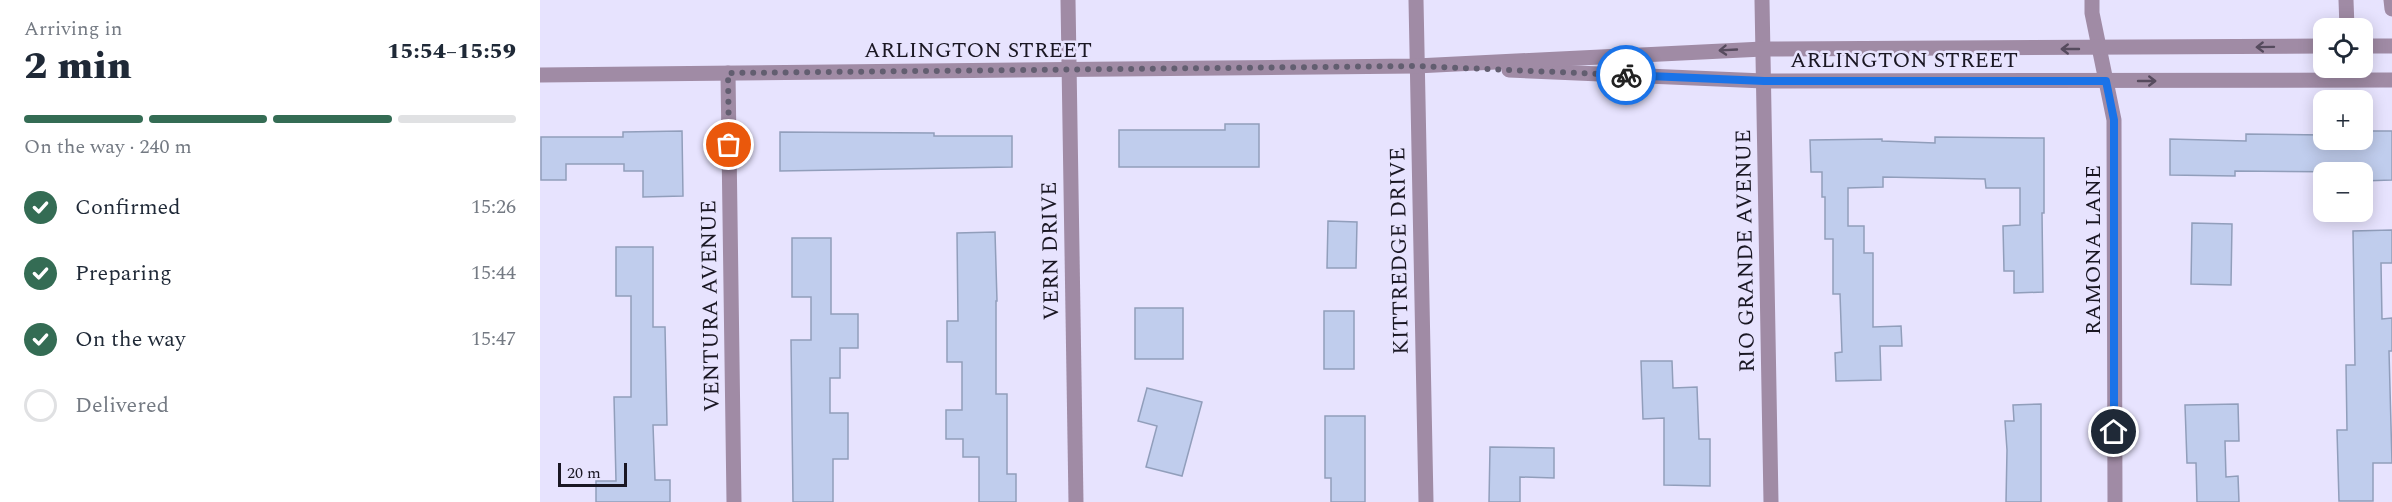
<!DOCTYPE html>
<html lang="en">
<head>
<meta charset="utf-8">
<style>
	:root { --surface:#fff; --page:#f6f6f7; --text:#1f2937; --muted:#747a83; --line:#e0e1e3; --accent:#346c54 }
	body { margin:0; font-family:Spectral,serif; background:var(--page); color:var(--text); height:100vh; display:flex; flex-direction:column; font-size:22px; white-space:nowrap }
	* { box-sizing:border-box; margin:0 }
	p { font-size:20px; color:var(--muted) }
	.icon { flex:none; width:33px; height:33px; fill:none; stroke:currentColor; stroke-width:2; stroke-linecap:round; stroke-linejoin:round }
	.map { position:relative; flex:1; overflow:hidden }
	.panel { display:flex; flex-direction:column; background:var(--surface); width:540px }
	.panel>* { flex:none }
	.fabs { position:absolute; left:1773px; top:18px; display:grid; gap:12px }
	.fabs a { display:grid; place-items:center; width:60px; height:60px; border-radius:12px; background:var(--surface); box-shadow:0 3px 15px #0003; font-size:30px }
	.scale { position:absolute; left:18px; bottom:15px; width:69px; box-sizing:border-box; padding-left:6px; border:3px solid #1a1723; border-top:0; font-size:16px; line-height:21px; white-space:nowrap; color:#1a1723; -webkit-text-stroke:4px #e7e3fe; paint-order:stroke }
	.pin { position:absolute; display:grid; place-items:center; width:51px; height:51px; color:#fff; margin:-26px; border:3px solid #fff; border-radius:50%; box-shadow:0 2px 6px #0007 }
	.courier { position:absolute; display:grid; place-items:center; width:60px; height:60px; margin:-30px; border:4px solid #1a73e8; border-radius:50%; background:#fff; color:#222; box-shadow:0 2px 8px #0007 }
	.headline em { font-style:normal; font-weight:800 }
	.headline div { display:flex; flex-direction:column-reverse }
	.headline { display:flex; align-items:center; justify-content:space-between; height:102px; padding:0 24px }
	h1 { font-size:39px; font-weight:800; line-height:45px }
	.bar { display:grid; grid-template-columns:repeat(4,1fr); gap:9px 6px; align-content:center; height:72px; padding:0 24px }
	.bar i { height:8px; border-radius:4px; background:var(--line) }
	.bar .on { background:var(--accent) }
	.bar p { grid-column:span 4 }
	ol { padding:0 24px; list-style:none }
	li { display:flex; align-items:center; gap:18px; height:66px }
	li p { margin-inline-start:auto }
	li .icon { padding:6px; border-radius:50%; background:var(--accent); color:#fff; stroke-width:4 }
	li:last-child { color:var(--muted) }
	li i { width:33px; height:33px; border:3px solid var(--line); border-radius:50% }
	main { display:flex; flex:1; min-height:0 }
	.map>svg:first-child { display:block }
	.building { fill:#c0cded; stroke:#919ebb; stroke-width:1.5 }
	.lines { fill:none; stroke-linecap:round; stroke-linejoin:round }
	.minor { stroke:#a08ba5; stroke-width:15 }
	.oneway { stroke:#564b5e }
	.done { stroke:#625e70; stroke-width:6; stroke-dasharray:0 10.8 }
	.route { stroke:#1a73e8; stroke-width:8 }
	.labels { text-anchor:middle; stroke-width:5; stroke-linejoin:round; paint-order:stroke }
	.street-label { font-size:22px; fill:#1a1723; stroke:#e7e3fe }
</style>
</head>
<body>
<main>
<section class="panel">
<div class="headline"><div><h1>2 min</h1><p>Arriving in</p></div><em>15:54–15:59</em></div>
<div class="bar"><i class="on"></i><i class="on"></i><i class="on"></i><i></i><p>On the way · 240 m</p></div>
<ol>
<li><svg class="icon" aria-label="check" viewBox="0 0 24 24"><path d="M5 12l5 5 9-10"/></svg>Confirmed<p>15:26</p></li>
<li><svg class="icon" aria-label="check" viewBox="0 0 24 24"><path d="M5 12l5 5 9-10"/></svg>Preparing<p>15:44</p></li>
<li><svg class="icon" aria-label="check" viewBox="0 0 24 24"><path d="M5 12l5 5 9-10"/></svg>On the way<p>15:47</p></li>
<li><i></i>Delivered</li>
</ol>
</section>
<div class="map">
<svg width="1852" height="502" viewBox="0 0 1852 502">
	<rect width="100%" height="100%" fill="#e7e3fe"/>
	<!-- building -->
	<g class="building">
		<path d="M 685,124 L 719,124 L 719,167 L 579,167 L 579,130 L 685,130 Z"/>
		<path d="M 142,131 L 143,196 L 103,197 L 103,171 L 84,171 L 84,164 L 26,164 L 26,180 L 1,180 L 1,137 L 83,137 L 83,132 Z"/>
		<path d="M 1826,131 L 1852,131 L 1852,180 L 1822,181 L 1822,172 L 1817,172 L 1695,171 L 1695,176 L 1630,175 L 1630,139 L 1706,141 L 1706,134 L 1784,135 L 1784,140 L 1822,140 L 1822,137 L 1826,137 Z"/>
		<path d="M 240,132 L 394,133 L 394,136 L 472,136 L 472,167 L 240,171 Z"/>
		<path d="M 1395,137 L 1504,138 L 1504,213 L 1502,213 L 1503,292 L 1474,293 L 1474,271 L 1464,271 L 1463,226 L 1480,225 L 1480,188 L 1446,188 L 1445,179 L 1343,177 L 1343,187 L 1308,188 L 1308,226 L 1324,226 L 1324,253 L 1333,253 L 1333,327 L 1361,326 L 1362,346 L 1340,346 L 1341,380 L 1296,381 L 1295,353 L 1302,352 L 1300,294 L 1293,294 L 1293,239 L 1285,239 L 1285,197 L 1282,197 L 1282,172 L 1271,172 L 1270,140 L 1342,139 L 1342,141 L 1395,143 Z"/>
		<path d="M 788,221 L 817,222 L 816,268 L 787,268 Z"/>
		<path d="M 1652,223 L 1692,224 L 1691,285 L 1651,284 Z"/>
		<path d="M 1852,230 L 1852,263 L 1841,263 L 1842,319 L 1852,318 L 1852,351 L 1849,351 L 1852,463 L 1833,463 L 1833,501 L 1799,501 L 1797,430 L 1807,430 L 1806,365 L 1815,365 L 1813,231 Z"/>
		<path d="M 455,232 L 457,301 L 456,301 L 456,394 L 467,394 L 467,474 L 476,474 L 476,502 L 439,502 L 439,457 L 423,457 L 423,439 L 406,439 L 406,410 L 422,410 L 422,362 L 407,362 L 407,321 L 418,321 L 417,233 Z"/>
		<path d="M 252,238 L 291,238 L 291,314 L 318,314 L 318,348 L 300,348 L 300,378 L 290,378 L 290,413 L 308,413 L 308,459 L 293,459 L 293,502 L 253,502 L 251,340 L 271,340 L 271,297 L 252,297 Z"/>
		<path d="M 76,247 L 113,247 L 113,327 L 125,327 L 127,425 L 113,425 L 115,480 L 130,480 L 130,502 L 56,502 L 56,481 L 76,481 L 74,397 L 91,397 L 91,296 L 76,296 Z"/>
		<rect x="595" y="308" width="48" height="51"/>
		<rect x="784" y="311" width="30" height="58"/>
		<path d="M 1101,361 L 1132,361 L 1133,388 L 1157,387 L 1159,439 L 1170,439 L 1170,486 L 1124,485 L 1124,418 L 1103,419 Z"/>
		<path d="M 607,388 L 662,402 L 642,476 L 606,467 L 617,426 L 598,421 Z"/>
		<path d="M 1501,404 L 1501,502 L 1466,502 L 1467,450 L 1465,421 L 1474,421 L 1473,405 Z"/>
		<path d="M 1698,404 L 1699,441 L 1685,441 L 1686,477 L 1698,476 L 1699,502 L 1657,502 L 1656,463 L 1647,463 L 1645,405 Z"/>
		<path d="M 785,416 L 825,416 L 825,502 L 791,502 L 791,478 L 785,478 Z"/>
		<path d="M 950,447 L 1014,448 L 1014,478 L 980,477 L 980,502 L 949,502 Z"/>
	</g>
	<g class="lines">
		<!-- minor -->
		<g class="minor">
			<path d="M 528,0 L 536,502"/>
			<path d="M 876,0 L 886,502"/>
			<path d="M 1222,0 L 1231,502"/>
			<path d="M 1552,0 L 1552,13 L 1574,120 L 1575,502"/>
			<path d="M 1806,0 L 1807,28"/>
			<path d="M 1851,0 L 1852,9"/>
			<path d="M 1822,46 L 1852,46"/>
			<path d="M 969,70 L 1224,81 L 1852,80"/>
			<path d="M 188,73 L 194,502"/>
			<path d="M 0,75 L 876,66 L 1223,49 L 1784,46"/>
		</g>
	</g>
	<!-- one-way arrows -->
	<defs><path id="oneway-shaft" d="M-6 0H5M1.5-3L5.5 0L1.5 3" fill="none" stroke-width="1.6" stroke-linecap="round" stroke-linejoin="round" transform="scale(1.5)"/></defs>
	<g class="oneway">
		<use href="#oneway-shaft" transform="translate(1725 47) rotate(179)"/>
		<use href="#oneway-shaft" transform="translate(1530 49) rotate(180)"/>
		<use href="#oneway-shaft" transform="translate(1188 50) rotate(177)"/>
		<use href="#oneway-shaft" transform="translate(1607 81)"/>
	</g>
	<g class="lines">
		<!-- done -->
		<path class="done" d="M 189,145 L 188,73 L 876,66 L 1086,75"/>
		<!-- route -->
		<path class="route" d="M 1086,75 L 1224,81 L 1566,81 L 1574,120 L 1574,432"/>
	</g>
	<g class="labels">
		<!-- street labels -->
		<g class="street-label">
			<text x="438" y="57">ARLINGTON STREET</text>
			<text x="1364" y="67">ARLINGTON STREET</text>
			<text transform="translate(1552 250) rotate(-90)" y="8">RAMONA LANE</text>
			<text transform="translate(509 251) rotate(-91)" y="8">VERN DRIVE</text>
			<text transform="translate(858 251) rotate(-91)" y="8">KITTREDGE DRIVE</text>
			<text transform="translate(1204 251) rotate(-91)" y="8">RIO GRANDE AVENUE</text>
			<text transform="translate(169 306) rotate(-91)" y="8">VENTURA AVENUE</text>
		</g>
	</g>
</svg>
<div class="fabs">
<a><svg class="icon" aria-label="locate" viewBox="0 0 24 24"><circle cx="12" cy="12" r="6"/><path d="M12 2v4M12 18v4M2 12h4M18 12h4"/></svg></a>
<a>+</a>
<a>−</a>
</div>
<div class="scale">20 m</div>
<div class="pin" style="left:189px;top:145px;background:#ea580c"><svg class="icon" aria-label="bag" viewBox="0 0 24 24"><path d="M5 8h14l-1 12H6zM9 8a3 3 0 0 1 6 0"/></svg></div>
<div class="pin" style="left:1574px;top:432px;background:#1f2937"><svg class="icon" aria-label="home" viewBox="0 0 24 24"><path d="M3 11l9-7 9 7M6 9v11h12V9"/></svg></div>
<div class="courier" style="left:1086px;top:75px"><svg class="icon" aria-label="bike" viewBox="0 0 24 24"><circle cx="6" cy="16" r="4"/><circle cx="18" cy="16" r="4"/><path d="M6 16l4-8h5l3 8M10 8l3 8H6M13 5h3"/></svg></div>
</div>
</main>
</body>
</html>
